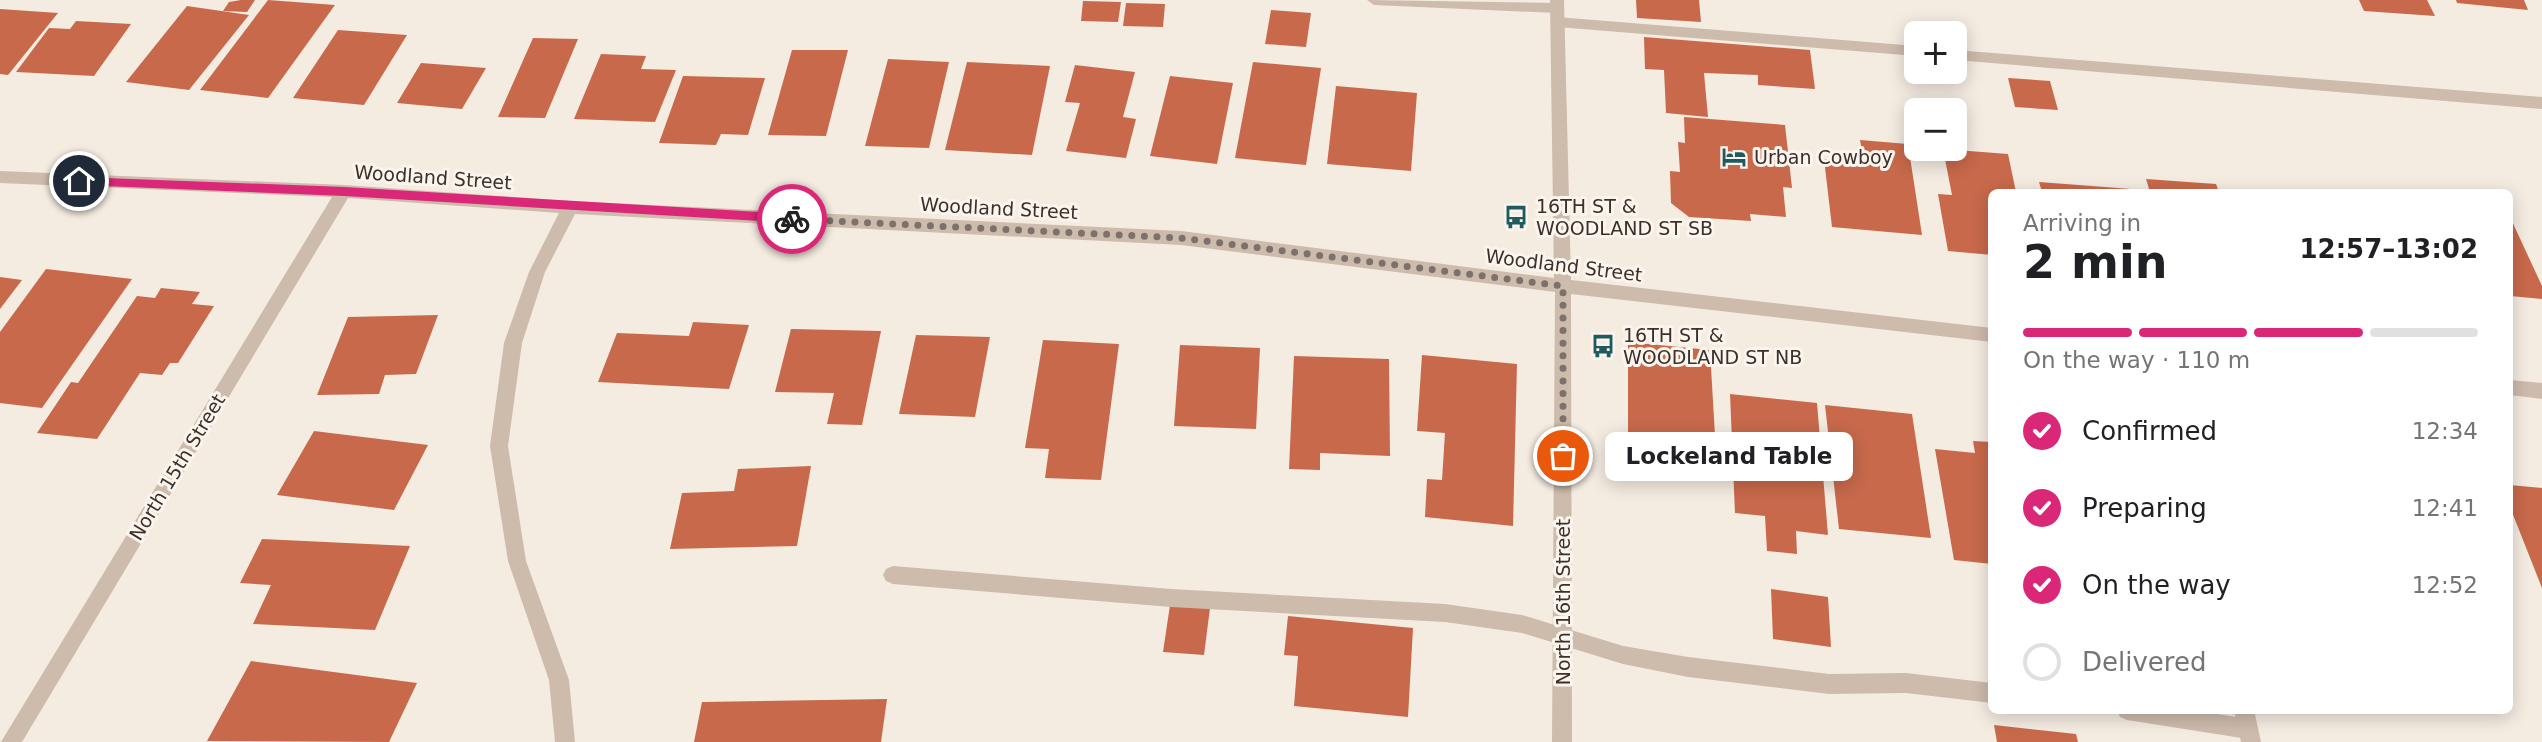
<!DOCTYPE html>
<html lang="en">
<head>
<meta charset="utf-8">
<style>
	:root { --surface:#fff; --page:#f6f6f6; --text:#202124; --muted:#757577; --line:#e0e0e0; --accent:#db2777 }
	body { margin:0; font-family:"DejaVu Sans",sans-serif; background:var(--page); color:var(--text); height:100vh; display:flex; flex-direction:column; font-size:26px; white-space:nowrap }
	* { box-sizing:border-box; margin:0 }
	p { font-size:23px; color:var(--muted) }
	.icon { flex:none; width:38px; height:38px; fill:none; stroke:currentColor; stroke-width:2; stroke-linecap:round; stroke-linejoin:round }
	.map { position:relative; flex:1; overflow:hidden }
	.sheet { position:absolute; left:1988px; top:189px; width:525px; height:525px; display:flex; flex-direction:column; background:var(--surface); border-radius:10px; box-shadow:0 4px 18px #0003 }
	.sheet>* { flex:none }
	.fabs { position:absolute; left:1904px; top:21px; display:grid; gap:14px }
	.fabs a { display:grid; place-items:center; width:63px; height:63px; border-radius:10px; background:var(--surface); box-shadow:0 4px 18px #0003; font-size:35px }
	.pin { position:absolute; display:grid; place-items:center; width:60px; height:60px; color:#fff; margin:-30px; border:4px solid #fff; border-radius:50%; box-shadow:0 2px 7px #0007 }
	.courier { position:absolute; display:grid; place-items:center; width:70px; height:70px; margin:-35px; border:5px solid #db2777; border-radius:50%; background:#fff; color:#222; box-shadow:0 2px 9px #0007 }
	.bubble { position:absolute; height:49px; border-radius:10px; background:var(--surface); box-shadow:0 4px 18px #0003; font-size:23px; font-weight:700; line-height:49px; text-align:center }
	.head em { font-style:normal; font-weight:700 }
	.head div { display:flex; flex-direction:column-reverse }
	.head { display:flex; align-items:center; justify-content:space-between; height:119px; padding:0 35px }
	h1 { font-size:46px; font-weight:700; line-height:52px }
	.bar { display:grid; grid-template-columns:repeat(4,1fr); gap:10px 7px; align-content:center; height:84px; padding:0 35px }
	.bar i { height:9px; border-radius:5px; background:var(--line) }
	.bar .selected { background:var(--accent) }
	.bar p { grid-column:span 4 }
	ol { padding:0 35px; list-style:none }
	li { display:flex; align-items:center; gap:21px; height:77px }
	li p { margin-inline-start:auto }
	li .icon { padding:7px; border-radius:50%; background:var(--accent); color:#fff; stroke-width:4 }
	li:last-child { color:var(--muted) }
	li i { width:38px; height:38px; border:4px solid var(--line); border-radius:50% }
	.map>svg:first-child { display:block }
	.building { fill:#c8694b }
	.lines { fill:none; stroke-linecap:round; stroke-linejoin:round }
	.service { fill:#cdbbac; fill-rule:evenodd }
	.minor { fill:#cdbbac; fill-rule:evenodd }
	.route { fill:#db2777 }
	.done { stroke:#7c716b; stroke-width:7; stroke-dasharray:0 12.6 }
	.labels { text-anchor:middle; stroke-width:6; stroke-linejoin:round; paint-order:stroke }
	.poi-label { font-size:19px; fill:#3b302b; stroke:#fbf5ee; text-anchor:start }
	.street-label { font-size:19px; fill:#3b302b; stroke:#fbf5ee }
</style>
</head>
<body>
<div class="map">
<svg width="2542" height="742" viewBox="0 0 2542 742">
	<rect width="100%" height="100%" fill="#f4ebe1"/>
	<!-- building -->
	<g class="building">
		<path d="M 241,0 L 255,0 L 247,12 L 223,11 L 229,2 Z"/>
		<path d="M 268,0 L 335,5 L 268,98 L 200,90 Z"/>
		<path d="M 1636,0 L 1699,0 L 1701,22 L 1637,18 Z"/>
		<path d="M 2359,0 L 2427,0 L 2435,16 L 2364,11 Z"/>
		<path d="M 2456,0 L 2524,0 L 2528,10 L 2457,3 Z"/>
		<path d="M 1083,1 L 1121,2 L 1118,22 L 1081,21 Z"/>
		<path d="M 1126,3 L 1165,4 L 1163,27 L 1123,26 Z"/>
		<path d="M 187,6 L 249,15 L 189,90 L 126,82 Z"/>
		<path d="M 0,9 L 58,13 L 8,75 L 0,74 Z"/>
		<path d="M 1271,10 L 1311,13 L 1306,47 L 1265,44 Z"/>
		<path d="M 76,21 L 131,24 L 94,76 L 16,72 L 49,28 L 70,29 Z"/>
		<path d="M 338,30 L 407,35 L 364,105 L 293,98 Z"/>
		<path d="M 1644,37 L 1810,50 L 1815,89 L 1758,85 L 1758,75 L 1704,73 L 1708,117 L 1666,113 L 1664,70 L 1645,69 Z"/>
		<path d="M 533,38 L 578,39 L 545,118 L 498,117 Z"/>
		<path d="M 792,50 L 848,50 L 826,136 L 768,135 Z"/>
		<path d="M 601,54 L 646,56 L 641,69 L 676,70 L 655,122 L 574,119 Z"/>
		<path d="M 888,59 L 949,62 L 929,148 L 865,146 Z"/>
		<path d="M 967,62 L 1050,66 L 1032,155 L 945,150 Z"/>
		<path d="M 1253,62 L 1321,68 L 1306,165 L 1235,158 Z"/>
		<path d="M 421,63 L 486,68 L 462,109 L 397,103 Z"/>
		<path d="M 1075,65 L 1135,72 L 1123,117 L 1136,119 L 1126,158 L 1066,151 L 1080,103 L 1065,102 Z"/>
		<path d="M 683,76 L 765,78 L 748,135 L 721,134 L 716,145 L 659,143 Z"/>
		<path d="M 1170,76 L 1233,83 L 1217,164 L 1150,156 Z"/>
		<path d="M 2008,78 L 2050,81 L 2058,110 L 2015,107 Z"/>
		<path d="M 1336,86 L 1417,93 L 1411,171 L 1327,164 Z"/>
		<path d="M 1684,117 L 1785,125 L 1792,188 L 1783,187 L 1786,217 L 1750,214 L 1751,221 L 1689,217 L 1671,203 L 1670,171 L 1680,172 L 1678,142 L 1685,143 Z"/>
		<path d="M 1860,140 L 1908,144 L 1922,235 L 1832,227 L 1824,159 L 1864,162 Z"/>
		<path d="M 1943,149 L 2008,154 L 2016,192 L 1992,192 L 1992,255 L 1948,251 L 1938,194 L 1952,195 Z"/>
		<path d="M 2146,179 L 2216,184 L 2219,192 L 2150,192 Z"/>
		<path d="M 2039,182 L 2131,189 L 2132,192 L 2042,192 Z"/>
		<path d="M 2510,217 L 2542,286 L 2542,299 L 2510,296 Z"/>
		<path d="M 46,269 L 132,279 L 42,408 L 0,403 L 0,332 Z"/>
		<path d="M 0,277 L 22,280 L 0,309 Z"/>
		<path d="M 161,288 L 200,292 L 192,304 L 214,306 L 178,363 L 170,363 L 162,375 L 140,373 L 97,439 L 37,433 L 71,382 L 78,383 L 137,296 L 155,298 Z"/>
		<path d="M 438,315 L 416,374 L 385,375 L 379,394 L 317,395 L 348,317 Z"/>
		<path d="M 693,322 L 749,325 L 729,389 L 598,382 L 617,333 L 689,336 Z"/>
		<path d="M 791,329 L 881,331 L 862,425 L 827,424 L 834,393 L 775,392 Z"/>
		<path d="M 916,335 L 990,337 L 975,417 L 899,414 Z"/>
		<path d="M 1043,340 L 1119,344 L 1101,480 L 1045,478 L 1049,449 L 1025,448 Z"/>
		<path d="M 1628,342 L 1710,350 L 1717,470 L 1628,460 Z"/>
		<path d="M 1180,345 L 1260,348 L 1256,429 L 1174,426 Z"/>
		<path d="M 1422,355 L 1517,364 L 1513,526 L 1425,517 L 1427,479 L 1442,480 L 1445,433 L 1417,431 Z"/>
		<path d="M 1294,356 L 1389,359 L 1390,456 L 1320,453 L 1320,470 L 1289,469 Z"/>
		<path d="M 1730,394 L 1817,403 L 1828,535 L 1796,531 L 1797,554 L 1767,551 L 1765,516 L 1735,513 Z"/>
		<path d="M 1825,405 L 1912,414 L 1931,538 L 1839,529 Z"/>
		<path d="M 314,431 L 428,445 L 394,510 L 277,495 Z"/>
		<path d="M 1973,441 L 1992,442 L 1992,564 L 1954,560 L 1935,449 L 1975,453 Z"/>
		<path d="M 811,466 L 797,546 L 670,549 L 682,493 L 734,491 L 738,469 Z"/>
		<path d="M 2510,485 L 2542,488 L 2542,588 L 2510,507 Z"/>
		<path d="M 262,539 L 410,546 L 375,630 L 253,624 L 271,585 L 240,583 Z"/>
		<path d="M 1771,589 L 1828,597 L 1831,647 L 1773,639 Z"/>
		<path d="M 1170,605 L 1210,608 L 1204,655 L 1163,652 Z"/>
		<path d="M 1288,616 L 1413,628 L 1408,717 L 1294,706 L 1298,656 L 1284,655 Z"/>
		<path d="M 251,661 L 417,683 L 389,742 L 207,741 Z"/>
		<path d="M 887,699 L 881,742 L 694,742 L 702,702 Z"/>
		<path d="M 1994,725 L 2076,734 L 2078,742 L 1997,742 Z"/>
	</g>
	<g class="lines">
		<!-- service -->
		<g class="service">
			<path d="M 1367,0 L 1557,3 L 1564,8 L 1557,13 L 1374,5 Z"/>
			<path d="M 1557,17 L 1916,46 L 1916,56 L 1557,27 L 1550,22 Z"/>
			<path d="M 1955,50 L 2542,97 L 2542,109 L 1955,60 Z"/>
			<path d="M 893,566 L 1171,589 L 1445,604 L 1522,615 L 1623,646 L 1688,657 L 1829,674 L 1906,673 L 1992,683 L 1992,703 L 1906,693 L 1829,694 L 1688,677 L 1623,664 L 1522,633 L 1445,622 L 1171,607 L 893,584 L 886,581 L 883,575 L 886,569 Z"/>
			<path d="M 2117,710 L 2193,710 L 2248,719 L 2255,722 L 2258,729 L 2255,736 L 2248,739 L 2127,720 L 2120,717 Z"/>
		</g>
		<!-- minor -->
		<g class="minor">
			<path d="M 1550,0 L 1564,0 L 1571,280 L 1992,328 L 1992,342 L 1571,294 L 1572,742 L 1552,742 L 1555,292 L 1181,245 L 575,214 L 545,272 L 522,343 L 508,446 L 526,561 L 569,680 L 575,742 L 555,742 L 549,680 L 508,561 L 490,446 L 504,343 L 529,272 L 559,213 L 348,198 L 22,742 L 1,742 L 332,197 L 0,183 L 0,171 L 344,185 L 570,201 L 1181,231 L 1554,278 Z"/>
			<path d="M 2510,380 L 2542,383 L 2542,399 L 2510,395 Z"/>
			<path d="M 2234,710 L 2254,710 L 2261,742 L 2241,742 Z"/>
		</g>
	</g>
	<!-- route -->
	<path class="route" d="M 79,177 L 344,187 L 792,214 L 798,219 L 792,223 L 344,196 L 79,185 L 74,181 Z"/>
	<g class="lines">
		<!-- done -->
		<path class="done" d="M 792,219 L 1181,238 L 1563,286 L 1563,456"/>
	</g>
	<!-- icons -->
	<defs>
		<g id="hotel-bare" transform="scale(1.89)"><path d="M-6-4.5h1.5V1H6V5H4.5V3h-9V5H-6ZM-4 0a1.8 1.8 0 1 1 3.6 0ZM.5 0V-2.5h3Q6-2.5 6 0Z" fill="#1f5a5e" stroke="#fbf5ee" stroke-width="2.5" paint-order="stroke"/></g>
		<g id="bus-bare" transform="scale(1.89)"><path d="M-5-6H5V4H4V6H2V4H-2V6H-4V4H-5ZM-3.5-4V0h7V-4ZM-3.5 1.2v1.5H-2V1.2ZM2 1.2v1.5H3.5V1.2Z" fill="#1f5a5e" stroke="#fbf5ee" stroke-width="2.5" paint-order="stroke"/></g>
	</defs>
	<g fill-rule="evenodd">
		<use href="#hotel-bare" x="1734" y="157"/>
		<use href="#bus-bare" x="1516" y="217"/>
		<use href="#bus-bare" x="1603" y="346"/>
	</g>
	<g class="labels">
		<!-- poi labels -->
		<g class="poi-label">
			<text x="1754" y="164">Urban Cowboy</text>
			<text x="1536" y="213">16TH ST &amp;<tspan x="1536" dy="22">WOODLAND ST SB</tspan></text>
			<text x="1623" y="342">16TH ST &amp;<tspan x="1623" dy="22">WOODLAND ST NB</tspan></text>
		</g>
		<!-- street labels -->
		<g class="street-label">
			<text transform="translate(433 177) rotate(4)" y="7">Woodland Street</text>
			<text transform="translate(999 208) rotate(3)" y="7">Woodland Street</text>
			<text transform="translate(1564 265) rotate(7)" y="7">Woodland Street</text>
			<text transform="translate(177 467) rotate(-59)" y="7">North 15th Street</text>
			<text transform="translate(1563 602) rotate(-90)" y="7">North 16th Street</text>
		</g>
	</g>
</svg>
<div class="fabs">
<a>+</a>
<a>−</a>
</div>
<div class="pin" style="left:1563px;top:456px;background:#ea580c"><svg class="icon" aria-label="bag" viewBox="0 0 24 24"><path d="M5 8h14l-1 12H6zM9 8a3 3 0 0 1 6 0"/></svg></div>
<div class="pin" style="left:79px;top:181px;background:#1f2937"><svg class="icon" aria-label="home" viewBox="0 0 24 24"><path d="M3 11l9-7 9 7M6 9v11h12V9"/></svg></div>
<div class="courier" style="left:792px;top:219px"><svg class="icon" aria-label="bike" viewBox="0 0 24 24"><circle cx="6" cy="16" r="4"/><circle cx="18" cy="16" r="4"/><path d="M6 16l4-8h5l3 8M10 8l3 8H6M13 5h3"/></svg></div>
<div class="bubble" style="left:1605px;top:432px;width:248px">Lockeland Table</div>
<section class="sheet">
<div class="head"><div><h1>2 min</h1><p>Arriving in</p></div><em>12:57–13:02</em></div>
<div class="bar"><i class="selected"></i><i class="selected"></i><i class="selected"></i><i></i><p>On the way · 110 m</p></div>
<ol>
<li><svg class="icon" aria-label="check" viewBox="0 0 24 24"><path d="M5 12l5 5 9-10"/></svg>Confirmed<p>12:34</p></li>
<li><svg class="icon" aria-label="check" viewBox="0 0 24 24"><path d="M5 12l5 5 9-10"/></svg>Preparing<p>12:41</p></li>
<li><svg class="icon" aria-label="check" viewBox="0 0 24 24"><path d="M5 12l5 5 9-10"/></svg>On the way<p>12:52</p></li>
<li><i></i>Delivered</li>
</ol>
</section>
</div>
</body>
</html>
